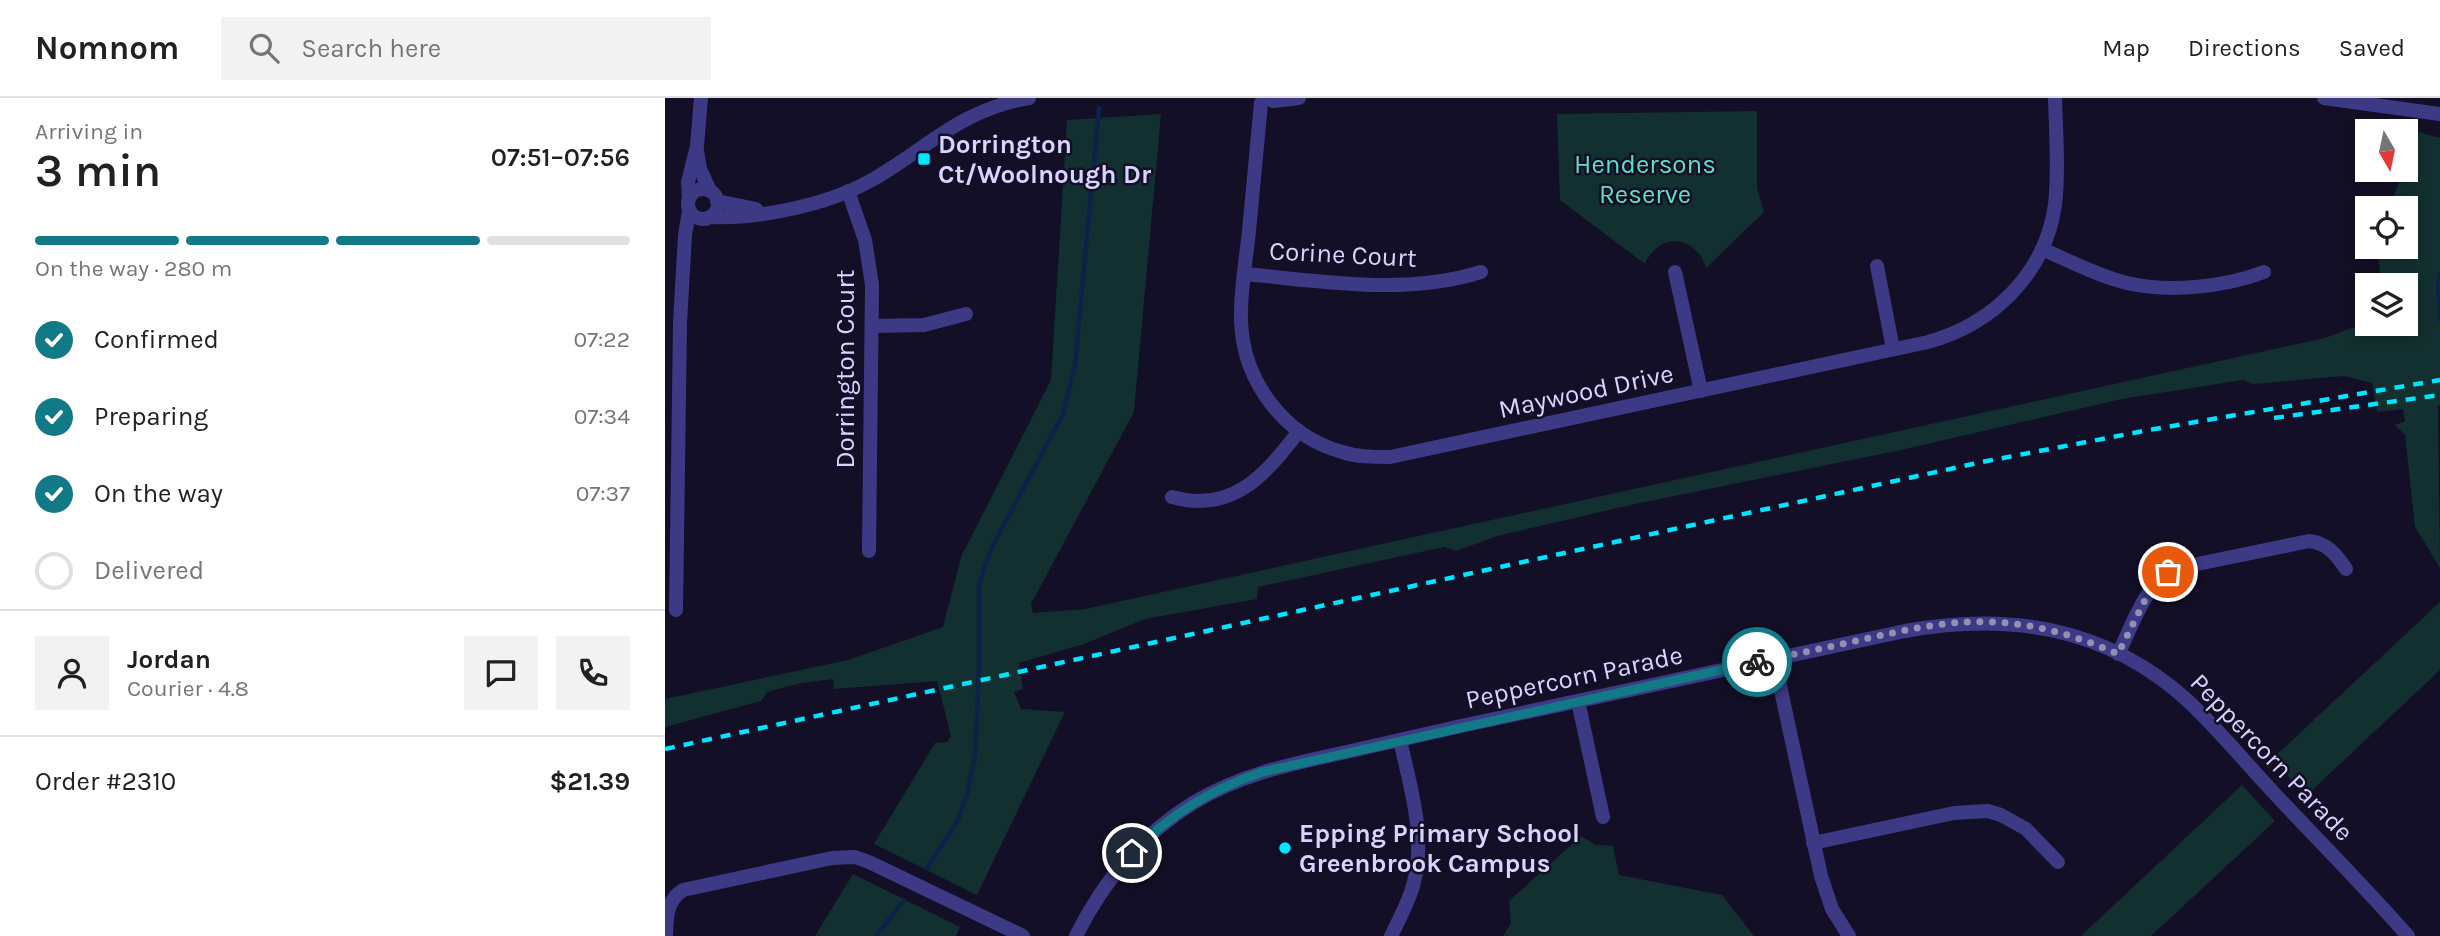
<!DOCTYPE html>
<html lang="en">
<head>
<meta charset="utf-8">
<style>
	:root { --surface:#fff; --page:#f2f2f2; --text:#202124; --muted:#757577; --line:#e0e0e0; --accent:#127987 }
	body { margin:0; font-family:Karla,sans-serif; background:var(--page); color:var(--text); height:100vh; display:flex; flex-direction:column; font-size:26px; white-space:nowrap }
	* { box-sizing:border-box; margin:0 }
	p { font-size:23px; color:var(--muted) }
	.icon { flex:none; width:38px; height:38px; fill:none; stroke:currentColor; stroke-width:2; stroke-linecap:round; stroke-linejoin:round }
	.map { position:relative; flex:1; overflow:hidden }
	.sheet { display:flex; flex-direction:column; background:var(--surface); width:665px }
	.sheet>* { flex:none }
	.needle { width:46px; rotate:171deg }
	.controls { position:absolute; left:1690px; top:21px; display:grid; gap:14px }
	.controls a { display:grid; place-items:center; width:63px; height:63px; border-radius:0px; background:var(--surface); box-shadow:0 4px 10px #0003; font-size:35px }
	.pin { position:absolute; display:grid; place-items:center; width:60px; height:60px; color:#fff; margin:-30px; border:4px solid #fff; border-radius:50%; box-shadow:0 2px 7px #0007 }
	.courier { position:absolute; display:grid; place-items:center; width:70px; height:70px; margin:-35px; border:5px solid #127987; border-radius:50%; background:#fff; color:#222; box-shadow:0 2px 9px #0007 }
	.head em { font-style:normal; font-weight:600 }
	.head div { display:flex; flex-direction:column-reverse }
	.head { display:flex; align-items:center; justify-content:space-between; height:119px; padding:0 35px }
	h1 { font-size:46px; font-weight:600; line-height:52px }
	.bar { display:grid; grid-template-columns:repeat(4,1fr); gap:10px 7px; align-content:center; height:84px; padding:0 35px }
	.bar i { height:9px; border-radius:5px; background:var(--line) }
	.bar .selected { background:var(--accent) }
	.bar p { grid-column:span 4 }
	.line { display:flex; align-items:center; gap:18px; padding:0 35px; border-top:2px solid var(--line) }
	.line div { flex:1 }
	.round { display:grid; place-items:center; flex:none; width:74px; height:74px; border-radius:0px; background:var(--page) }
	ol { padding:0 35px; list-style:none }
	li { display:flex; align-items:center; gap:21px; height:77px }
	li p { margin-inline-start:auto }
	li .icon { padding:7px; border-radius:50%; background:var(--accent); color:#fff; stroke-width:4 }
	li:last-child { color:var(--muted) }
	li i { width:38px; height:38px; border:4px solid var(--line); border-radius:50% }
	header { display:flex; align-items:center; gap:42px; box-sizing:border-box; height:98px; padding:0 35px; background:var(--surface); border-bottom:2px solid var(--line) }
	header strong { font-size:33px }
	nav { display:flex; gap:38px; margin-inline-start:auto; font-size:24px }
	.search { width:490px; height:63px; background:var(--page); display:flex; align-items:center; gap:18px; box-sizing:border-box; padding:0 24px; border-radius:0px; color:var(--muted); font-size:26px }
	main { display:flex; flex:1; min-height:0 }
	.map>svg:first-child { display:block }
	.green { fill:#12302f }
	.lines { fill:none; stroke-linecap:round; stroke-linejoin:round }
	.stream { stroke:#0c2248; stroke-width:4.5 }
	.minor { stroke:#3d3a85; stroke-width:14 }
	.rail { stroke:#00e5ff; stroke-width:4.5; stroke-dasharray:10 9; stroke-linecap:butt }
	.done { stroke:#948fb3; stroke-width:7; stroke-dasharray:0 12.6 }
	.route { stroke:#127987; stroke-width:9 }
	.poi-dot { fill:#00e5ff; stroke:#130f26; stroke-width:2.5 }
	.labels { text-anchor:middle; stroke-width:5; stroke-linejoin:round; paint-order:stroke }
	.poi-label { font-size:26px; font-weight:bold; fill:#d9d4ff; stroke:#130f26; text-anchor:start }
	.park-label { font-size:26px; fill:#5fe0c0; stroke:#130f26 }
	.street-label { font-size:26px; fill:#d9d4ff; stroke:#130f26 }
</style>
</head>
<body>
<header>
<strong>Nomnom</strong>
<div class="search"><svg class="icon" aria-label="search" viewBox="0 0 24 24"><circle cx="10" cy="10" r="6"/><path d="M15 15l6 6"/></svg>Search here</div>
<nav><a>Map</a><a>Directions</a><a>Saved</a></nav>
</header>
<main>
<section class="sheet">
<div class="head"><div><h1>3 min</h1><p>Arriving in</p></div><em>07:51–07:56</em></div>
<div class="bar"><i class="selected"></i><i class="selected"></i><i class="selected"></i><i></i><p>On the way · 280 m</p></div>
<ol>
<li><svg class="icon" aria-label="check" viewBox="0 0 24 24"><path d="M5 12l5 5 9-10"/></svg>Confirmed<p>07:22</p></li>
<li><svg class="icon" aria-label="check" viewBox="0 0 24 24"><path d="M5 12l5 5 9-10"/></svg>Preparing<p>07:34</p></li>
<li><svg class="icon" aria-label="check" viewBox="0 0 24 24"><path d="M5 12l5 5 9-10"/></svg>On the way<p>07:37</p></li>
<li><i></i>Delivered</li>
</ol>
<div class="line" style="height:126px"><a class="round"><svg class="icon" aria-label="person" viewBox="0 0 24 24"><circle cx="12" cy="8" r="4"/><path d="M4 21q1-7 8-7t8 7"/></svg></a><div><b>Jordan</b><p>Courier · 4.8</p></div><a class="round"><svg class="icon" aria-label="chat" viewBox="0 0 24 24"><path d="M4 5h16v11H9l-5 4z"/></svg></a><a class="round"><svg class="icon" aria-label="phone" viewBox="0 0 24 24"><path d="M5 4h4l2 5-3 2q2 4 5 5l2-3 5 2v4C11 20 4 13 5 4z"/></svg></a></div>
<div class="line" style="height:91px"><div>Order #2310</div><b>$21.39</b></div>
</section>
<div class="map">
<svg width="1775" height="838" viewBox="0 0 1775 838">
	<rect width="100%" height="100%" fill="#130f26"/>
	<!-- green -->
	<g class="green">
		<path d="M 1092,13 L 1092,90 L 1099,114 L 1041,170 C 1031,137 994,133 980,166 L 895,102 L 892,16 Z"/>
		<path d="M 496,16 L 469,314 L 366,506 L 368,515 L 420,511 L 1660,240 L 1703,224 L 1703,226 L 1741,226 L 1741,187 L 1716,187 L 1713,149 L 1741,149 L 1741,110 L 1724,110 L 1739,72 L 1741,72 L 1741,65 L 1753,34 L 1775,40 L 1775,307 L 1773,307 L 1775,470 L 1750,429 L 1740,337 L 1730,327 L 1740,323 L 1738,311 L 1712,314 L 1707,285 L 1679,278 L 1588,286 L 1578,282 L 1457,301 L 1236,352 L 970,406 L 832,438 L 791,453 L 779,449 L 593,489 L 592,501 L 480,521 L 419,546 L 354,565 L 358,591 L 349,594 L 356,611 L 400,614 L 312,797 L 209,746 L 270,645 L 282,644 L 286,638 L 272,583 L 169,591 L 168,581 L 136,585 L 102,594 L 96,603 L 0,629 L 0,601 L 183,562 L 278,529 L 296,459 L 386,282 L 402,22 Z"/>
		<path d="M 1775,504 L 1775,572 L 1641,698 L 1607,661 Z"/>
		<path d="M 1577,687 L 1610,723 L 1486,838 L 1416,838 Z"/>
		<path d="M 916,738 L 931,747 L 948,748 L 954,777 L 1057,797 L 1089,838 L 838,838 L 846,825 L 844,803 Z"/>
		<path d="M 188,776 L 295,829 L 291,838 L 150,838 Z"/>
	</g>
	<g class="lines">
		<!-- stream -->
		<g class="stream">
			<path d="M 1775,176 L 1773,186 L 1775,222"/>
			<path d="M 262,770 L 293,722 L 302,696 L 310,658 L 314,571 L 314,486 L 326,451 L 398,316 L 410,266 L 434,10"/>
			<path d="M 211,838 L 239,802"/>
		</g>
		<!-- minor -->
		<g class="minor">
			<path d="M 1659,0 L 1775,16"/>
			<path d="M 608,3 L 634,0"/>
			<path d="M 596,5 C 592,48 588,90 584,133 C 581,163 575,193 576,223 C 578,283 619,338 677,354 C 693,359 709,359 725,359 L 1263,244 C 1328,226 1380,176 1390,107 C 1394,72 1391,35 1390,0"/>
			<path d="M 32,53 L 35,71 L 45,93"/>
			<circle cx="38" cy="106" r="15"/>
			<path d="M 183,93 L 200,142 L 207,187 L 204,453"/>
			<path d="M 24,101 L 23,84 L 32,48 L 36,0"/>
			<path d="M 52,103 L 91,111"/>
			<path d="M 45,119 C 94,121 162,107 205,83 C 262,51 294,12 364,0"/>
			<path d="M 1377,151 C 1405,163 1433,178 1462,185 C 1504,195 1559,189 1599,174"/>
			<path d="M 1212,168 L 1228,251"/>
			<path d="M 1010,174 L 1036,293"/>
			<path d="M 580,176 C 658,183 739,198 816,174"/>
			<path d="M 207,228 L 259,227 L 301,216"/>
			<path d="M 507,399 C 568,416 601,376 634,333"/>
			<path d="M 11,512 L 15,225 L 20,137 L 24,113"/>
			<path d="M 1453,556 C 1468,527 1480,483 1513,470 L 1644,443 C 1662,445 1671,456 1681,471"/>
			<path d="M 1109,560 L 1156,778 L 1167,811 L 1184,838"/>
			<path d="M 913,603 L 938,719"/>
			<path d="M 1148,745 L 1289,715 L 1323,713 L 1336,717 L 1361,731 L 1393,764"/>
			<path d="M 1,838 C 2,819 1,803 18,792 L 167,760 L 190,759 L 204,764 L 358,838"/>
			<path d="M 411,838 C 438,784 476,737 528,705 C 574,677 625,666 677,655 C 717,646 756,637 796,628 C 944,596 1092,564 1240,533 C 1345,514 1441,529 1522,602 C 1553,631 1580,664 1609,695 C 1654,743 1700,789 1743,838"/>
			<path d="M 726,838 C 734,822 743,805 748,788 C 762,739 745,689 735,642"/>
		</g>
		<!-- rail -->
		<g class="rail">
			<path d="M 1609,320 L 1775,297"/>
			<path d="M 0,651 L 1317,364 L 1484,332 L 1775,282"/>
		</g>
	</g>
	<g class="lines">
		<!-- done -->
		<path class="done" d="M 1092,564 C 1131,556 1169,548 1208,539 C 1246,531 1285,522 1324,524 C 1370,525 1412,538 1453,556 L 1481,500 L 1503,474"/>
		<!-- route -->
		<path class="route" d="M 467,755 C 503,718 547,691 597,674 L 1092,564"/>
	</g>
	<!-- markers -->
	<g class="poi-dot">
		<rect x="252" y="54" width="14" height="14" rx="3.5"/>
		<circle cx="620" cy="750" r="7"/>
	</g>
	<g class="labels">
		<!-- poi labels -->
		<g class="poi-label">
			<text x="273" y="55">Dorrington<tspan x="273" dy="30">Ct/Woolnough Dr</tspan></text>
			<text x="634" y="744">Epping Primary School<tspan x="634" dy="30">Greenbrook Campus</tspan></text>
		</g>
		<!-- park labels -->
		<g class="park-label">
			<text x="980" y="75">Hendersons<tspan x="980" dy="30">Reserve</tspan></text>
		</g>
		<!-- street labels -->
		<g class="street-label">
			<text transform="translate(678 156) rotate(3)" y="9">Corine Court</text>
			<text transform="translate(180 271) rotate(-90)" y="9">Dorrington Court</text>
			<text transform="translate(921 293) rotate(-12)" y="9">Maywood Drive</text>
			<text transform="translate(909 579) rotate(-12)" y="9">Peppercorn Parade</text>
			<text transform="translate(1607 659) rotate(46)" y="9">Peppercorn Parade</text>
		</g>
	</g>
</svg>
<div class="controls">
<a><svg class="needle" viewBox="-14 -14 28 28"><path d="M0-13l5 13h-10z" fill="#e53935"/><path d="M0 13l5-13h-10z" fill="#757577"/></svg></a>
<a><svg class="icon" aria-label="locate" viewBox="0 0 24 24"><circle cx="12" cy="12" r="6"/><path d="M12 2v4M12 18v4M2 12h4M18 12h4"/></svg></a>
<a><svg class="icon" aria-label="layers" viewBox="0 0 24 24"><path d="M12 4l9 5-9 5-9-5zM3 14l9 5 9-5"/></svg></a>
</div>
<div class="pin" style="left:1503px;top:474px;background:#ea580c"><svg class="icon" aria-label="bag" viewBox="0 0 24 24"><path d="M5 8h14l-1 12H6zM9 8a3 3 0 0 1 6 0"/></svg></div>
<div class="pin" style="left:467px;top:755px;background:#1f2937"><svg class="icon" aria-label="home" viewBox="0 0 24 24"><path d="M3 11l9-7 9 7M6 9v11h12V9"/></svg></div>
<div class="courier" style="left:1092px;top:564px"><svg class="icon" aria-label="bike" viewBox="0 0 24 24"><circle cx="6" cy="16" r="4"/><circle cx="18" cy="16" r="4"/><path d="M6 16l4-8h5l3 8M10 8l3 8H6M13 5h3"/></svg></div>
</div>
</main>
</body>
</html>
